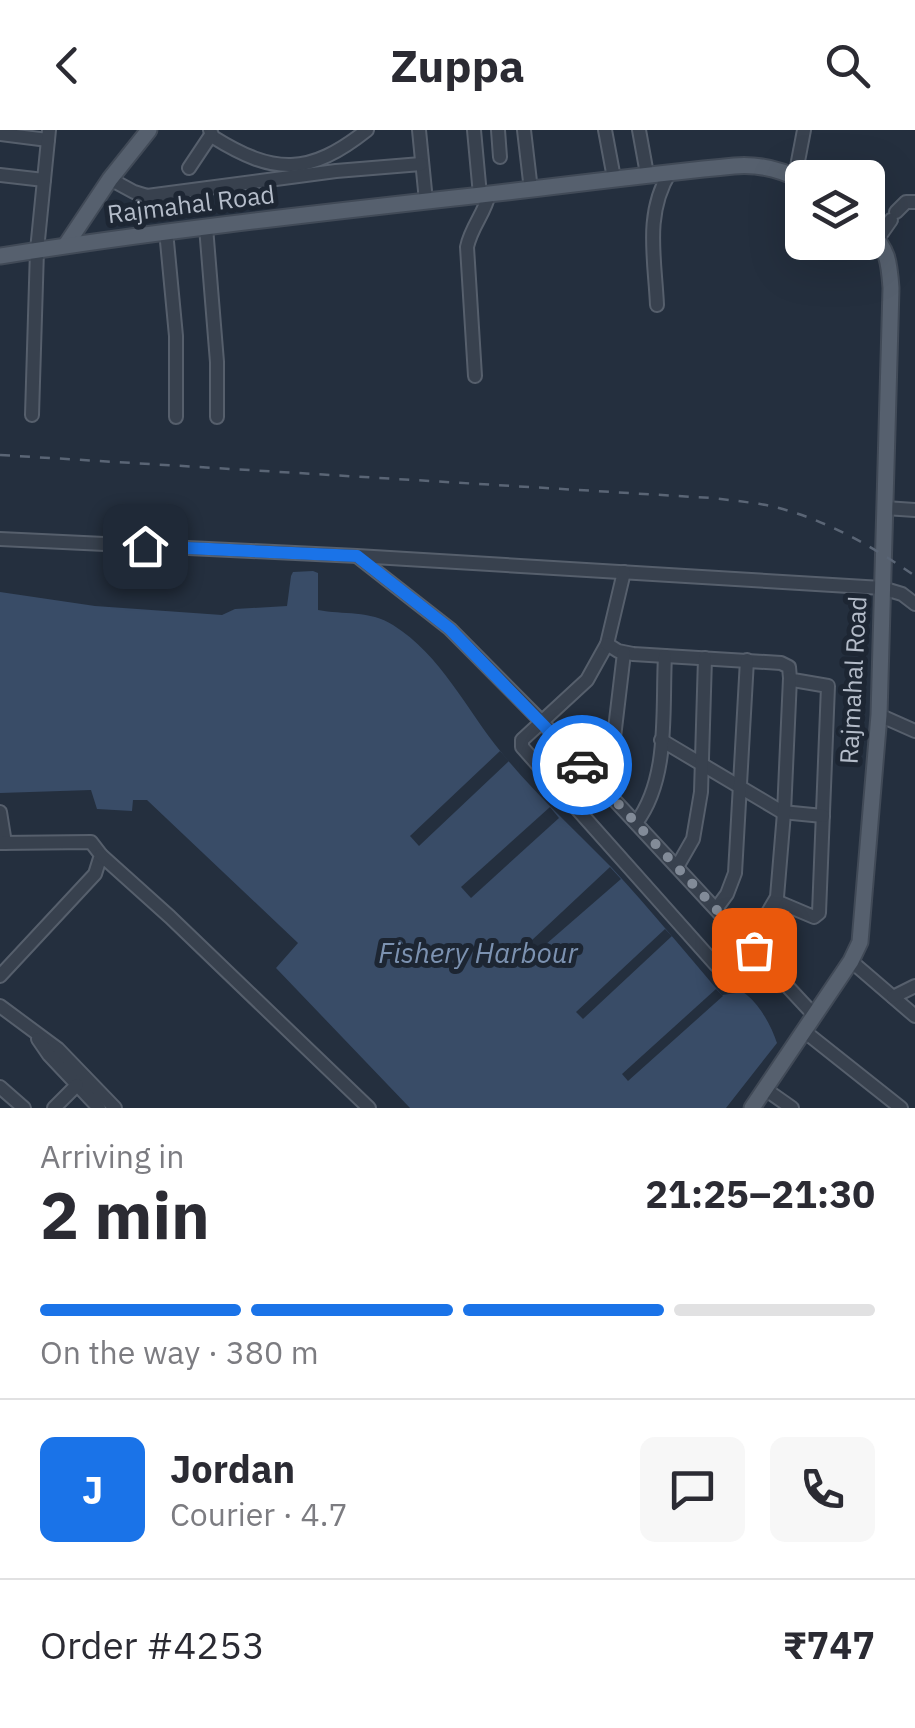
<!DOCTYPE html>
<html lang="en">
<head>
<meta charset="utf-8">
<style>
	:root { --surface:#fff; --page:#f7f7f7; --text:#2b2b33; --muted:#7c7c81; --line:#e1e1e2; --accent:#1a73e8 }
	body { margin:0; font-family:"IBM Plex Sans",sans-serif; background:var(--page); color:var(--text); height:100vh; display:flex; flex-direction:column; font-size:38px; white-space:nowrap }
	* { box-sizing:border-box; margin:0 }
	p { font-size:32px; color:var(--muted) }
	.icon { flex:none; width:55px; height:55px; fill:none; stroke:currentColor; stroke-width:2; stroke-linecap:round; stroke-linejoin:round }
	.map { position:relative; height:978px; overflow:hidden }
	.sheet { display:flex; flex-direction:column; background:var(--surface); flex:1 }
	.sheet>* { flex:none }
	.controls { position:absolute; left:785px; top:30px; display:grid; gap:20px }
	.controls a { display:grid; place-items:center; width:100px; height:100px; border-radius:15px; background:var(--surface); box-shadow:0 10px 40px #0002; font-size:50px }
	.pin { position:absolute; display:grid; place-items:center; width:85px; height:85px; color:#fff; margin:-42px; border-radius:20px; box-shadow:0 5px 15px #0006 }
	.courier { position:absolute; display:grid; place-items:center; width:100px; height:100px; margin:-50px; border:8px solid #1a73e8; border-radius:50%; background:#fff; color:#222; box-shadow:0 2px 12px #0007 }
	.head em { font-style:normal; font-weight:700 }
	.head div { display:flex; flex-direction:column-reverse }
	.head { display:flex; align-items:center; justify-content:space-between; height:170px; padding:0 40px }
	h1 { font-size:65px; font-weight:700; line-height:75px }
	.bar { display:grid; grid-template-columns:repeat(4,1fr); gap:15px 10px; align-content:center; height:120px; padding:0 40px }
	.bar i { height:12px; border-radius:8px; background:var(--line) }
	.bar .selected { background:var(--accent) }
	.bar p { grid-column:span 4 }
	.line { display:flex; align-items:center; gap:25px; padding:0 40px; border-top:2px solid var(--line) }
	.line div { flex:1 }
	.round { display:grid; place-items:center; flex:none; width:105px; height:105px; border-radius:15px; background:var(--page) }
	header { display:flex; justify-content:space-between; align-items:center; height:130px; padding:0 40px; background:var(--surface); font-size:45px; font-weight:700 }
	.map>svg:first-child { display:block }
	.water { fill:#394c67 }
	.pier { fill:#242f3e }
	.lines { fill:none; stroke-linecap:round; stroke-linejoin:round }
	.minor-casing { stroke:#565f6c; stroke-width:16 }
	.major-casing { stroke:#414a57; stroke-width:19 }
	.minor { stroke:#38414e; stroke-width:12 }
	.major { stroke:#56606e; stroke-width:15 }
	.rail { stroke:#5a6575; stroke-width:2.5; stroke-dasharray:10 10; stroke-linecap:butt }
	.done { stroke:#828b98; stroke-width:10; stroke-dasharray:0 18 }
	.route { stroke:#1a73e8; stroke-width:12 }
	.labels { text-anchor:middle; stroke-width:10; stroke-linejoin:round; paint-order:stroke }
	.street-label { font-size:25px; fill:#b4bcc9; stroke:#1d2633 }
	.water-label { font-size:28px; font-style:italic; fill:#7c92b1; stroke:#1d2633 }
</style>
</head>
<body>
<header><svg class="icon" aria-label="back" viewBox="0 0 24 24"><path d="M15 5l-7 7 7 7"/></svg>Zuppa<svg class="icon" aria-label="search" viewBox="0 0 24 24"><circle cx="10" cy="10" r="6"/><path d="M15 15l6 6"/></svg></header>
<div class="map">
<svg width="915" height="978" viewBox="0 0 915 978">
	<rect width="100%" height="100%" fill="#242f3e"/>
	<!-- water -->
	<path class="water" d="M 313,441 L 318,443 L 318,480 C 343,485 370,480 393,495 C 441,525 466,579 501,622 C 535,664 575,700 612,738 C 650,779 686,823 722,865 L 743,862 C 759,873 771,895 777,913 L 726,978 L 410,978 L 276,838 L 298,813 L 147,670 L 133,670 L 132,681 L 97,679 L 91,660 L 0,663 L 0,462 L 95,476 L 222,485 L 235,479 L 287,476 L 291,446 L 293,442 Z"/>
	<!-- pier -->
	<g class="pier">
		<path d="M 500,621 L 509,631 L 419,716 L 410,706 Z"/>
		<path d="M 550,677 L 559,688 L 471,768 L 461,757 Z"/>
		<path d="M 610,737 L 621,749 L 522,835 L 515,826 Z"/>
		<path d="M 665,799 L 672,806 L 583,889 L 576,882 Z"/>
		<path d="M 716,859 L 723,866 L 628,951 L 622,944 Z"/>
	</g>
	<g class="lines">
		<!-- minor casing -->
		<g class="minor-casing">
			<g id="minor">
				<path d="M 210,0 L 213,7 C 274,45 309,46 367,0"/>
				<path d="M 419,0 L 426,71"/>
				<path d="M 474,0 L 480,65"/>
				<path d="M 498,0 L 500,27"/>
				<path d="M 524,0 L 531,60"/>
				<path d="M 605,0 L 614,48"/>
				<path d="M 639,0 L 647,44"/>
				<path d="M 0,4 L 48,10"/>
				<path d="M 189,38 L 211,5"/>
				<path d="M 0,45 L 44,50"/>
				<path d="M 795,47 L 804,0"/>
				<path d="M 110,49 L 134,62 L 147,66 L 336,41 L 421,34"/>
				<path d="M 896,82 L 906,72 L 915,72"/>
				<path d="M 206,97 L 217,232 L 217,287"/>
				<path d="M 166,101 L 176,206 L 176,287"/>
				<path d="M 877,110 L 891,90"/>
				<path d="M 657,175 C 655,129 644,84 670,42"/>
				<path d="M 475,246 L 467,117 C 471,97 485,83 489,64"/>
				<path d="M 32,285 L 37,120 L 49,0"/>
				<path d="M 885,378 L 915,380"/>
				<path d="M 0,409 L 357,426 L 882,458 L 902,464 L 915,474"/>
				<path d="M 358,427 L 450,499 L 542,592 L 814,885"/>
				<path d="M 624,442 L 607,514 L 587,550 L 522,610 L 522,617 L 716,835 C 733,842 742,831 754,820"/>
				<path d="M 607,514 L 618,521 L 633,524 L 781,533 L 789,537 L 790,548 L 793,550 L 828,556 L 819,783 L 814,787 L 776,771"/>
				<path d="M 879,585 L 915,601"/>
				<path d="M 661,610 L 782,682 L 823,686"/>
				<path d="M 599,653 L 612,624 L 624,523"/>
				<path d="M 0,682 L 5,713"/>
				<path d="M 636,693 C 670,648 662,580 665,526"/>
				<path d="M 0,713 L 91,712 L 101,725 L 95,744 L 0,846"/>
				<path d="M 101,725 L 170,787 L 369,978"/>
				<path d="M 677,737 L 693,709 L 701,662 L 705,528"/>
				<path d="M 716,779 L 727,764 L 735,743 L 747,530"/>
				<path d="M 749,815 L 777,767 L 784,683 L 790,548"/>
				<path d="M 851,831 L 915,886"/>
				<path d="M 893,867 L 915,856"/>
				<path d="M 0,876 L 58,919 L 115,978"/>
				<path d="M 804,901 L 901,978"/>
				<path d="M 38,909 L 49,925 L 99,978"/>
				<path d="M 0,957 L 24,978"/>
				<path d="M 765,959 L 792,978"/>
				<path d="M 54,978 L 77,955"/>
			</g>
		</g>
		<!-- major casing -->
		<g class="major-casing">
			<g id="major">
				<path d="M 66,115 L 110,49 L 149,0"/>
				<path d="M 0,126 C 151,102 302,85 454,68 C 547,58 640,45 734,36 C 759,34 781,39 802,51"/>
				<path d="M 752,978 L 851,831 L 860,812 L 879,585 L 891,158 C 889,130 888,120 868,99"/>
			</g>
		</g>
		<!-- minor -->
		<use href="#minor" class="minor"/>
		<!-- major -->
		<use href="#major" class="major"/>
		<!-- rail -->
		<path class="rail" d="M 0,325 L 711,368 C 730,370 748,372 766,375 C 819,386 871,415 915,446"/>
	</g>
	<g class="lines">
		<!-- done -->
		<path class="done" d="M 582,635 L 754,820"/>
		<!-- route -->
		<path class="route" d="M 145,416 L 357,426 L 450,499 L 582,635"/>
	</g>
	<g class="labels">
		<!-- street labels -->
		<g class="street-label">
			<text transform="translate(191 74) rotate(-7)" y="9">Rajmahal Road</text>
			<text transform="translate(853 550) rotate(-87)" y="9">Rajmahal Road</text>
		</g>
		<!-- water labels -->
		<g class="water-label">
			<text x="478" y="833">Fishery Harbour</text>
		</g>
	</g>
</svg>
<div class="controls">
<a><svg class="icon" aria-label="layers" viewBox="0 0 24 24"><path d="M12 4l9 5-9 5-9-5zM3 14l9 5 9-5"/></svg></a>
</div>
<div class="pin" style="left:754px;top:820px;background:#ea580c"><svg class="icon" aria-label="bag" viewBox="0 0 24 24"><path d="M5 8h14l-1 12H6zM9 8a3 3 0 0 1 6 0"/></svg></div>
<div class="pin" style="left:145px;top:416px;background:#1f2937"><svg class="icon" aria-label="home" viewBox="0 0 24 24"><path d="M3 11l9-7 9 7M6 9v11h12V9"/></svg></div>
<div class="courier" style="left:582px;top:635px"><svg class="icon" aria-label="car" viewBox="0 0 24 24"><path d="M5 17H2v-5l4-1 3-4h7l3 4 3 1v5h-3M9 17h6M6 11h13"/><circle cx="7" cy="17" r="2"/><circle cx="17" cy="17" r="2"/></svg></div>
</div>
<section class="sheet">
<div class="head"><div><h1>2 min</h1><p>Arriving in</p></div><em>21:25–21:30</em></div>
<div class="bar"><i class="selected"></i><i class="selected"></i><i class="selected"></i><i></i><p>On the way · 380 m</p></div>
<div class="line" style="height:180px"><b class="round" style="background:var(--accent);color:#fff">J</b><div><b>Jordan</b><p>Courier · 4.7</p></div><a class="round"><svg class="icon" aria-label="chat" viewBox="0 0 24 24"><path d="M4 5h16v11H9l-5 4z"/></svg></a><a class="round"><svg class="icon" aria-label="phone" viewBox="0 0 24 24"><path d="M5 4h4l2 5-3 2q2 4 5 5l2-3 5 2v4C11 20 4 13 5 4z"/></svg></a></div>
<div class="line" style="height:130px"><div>Order #4253</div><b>₹747</b></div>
</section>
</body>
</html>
